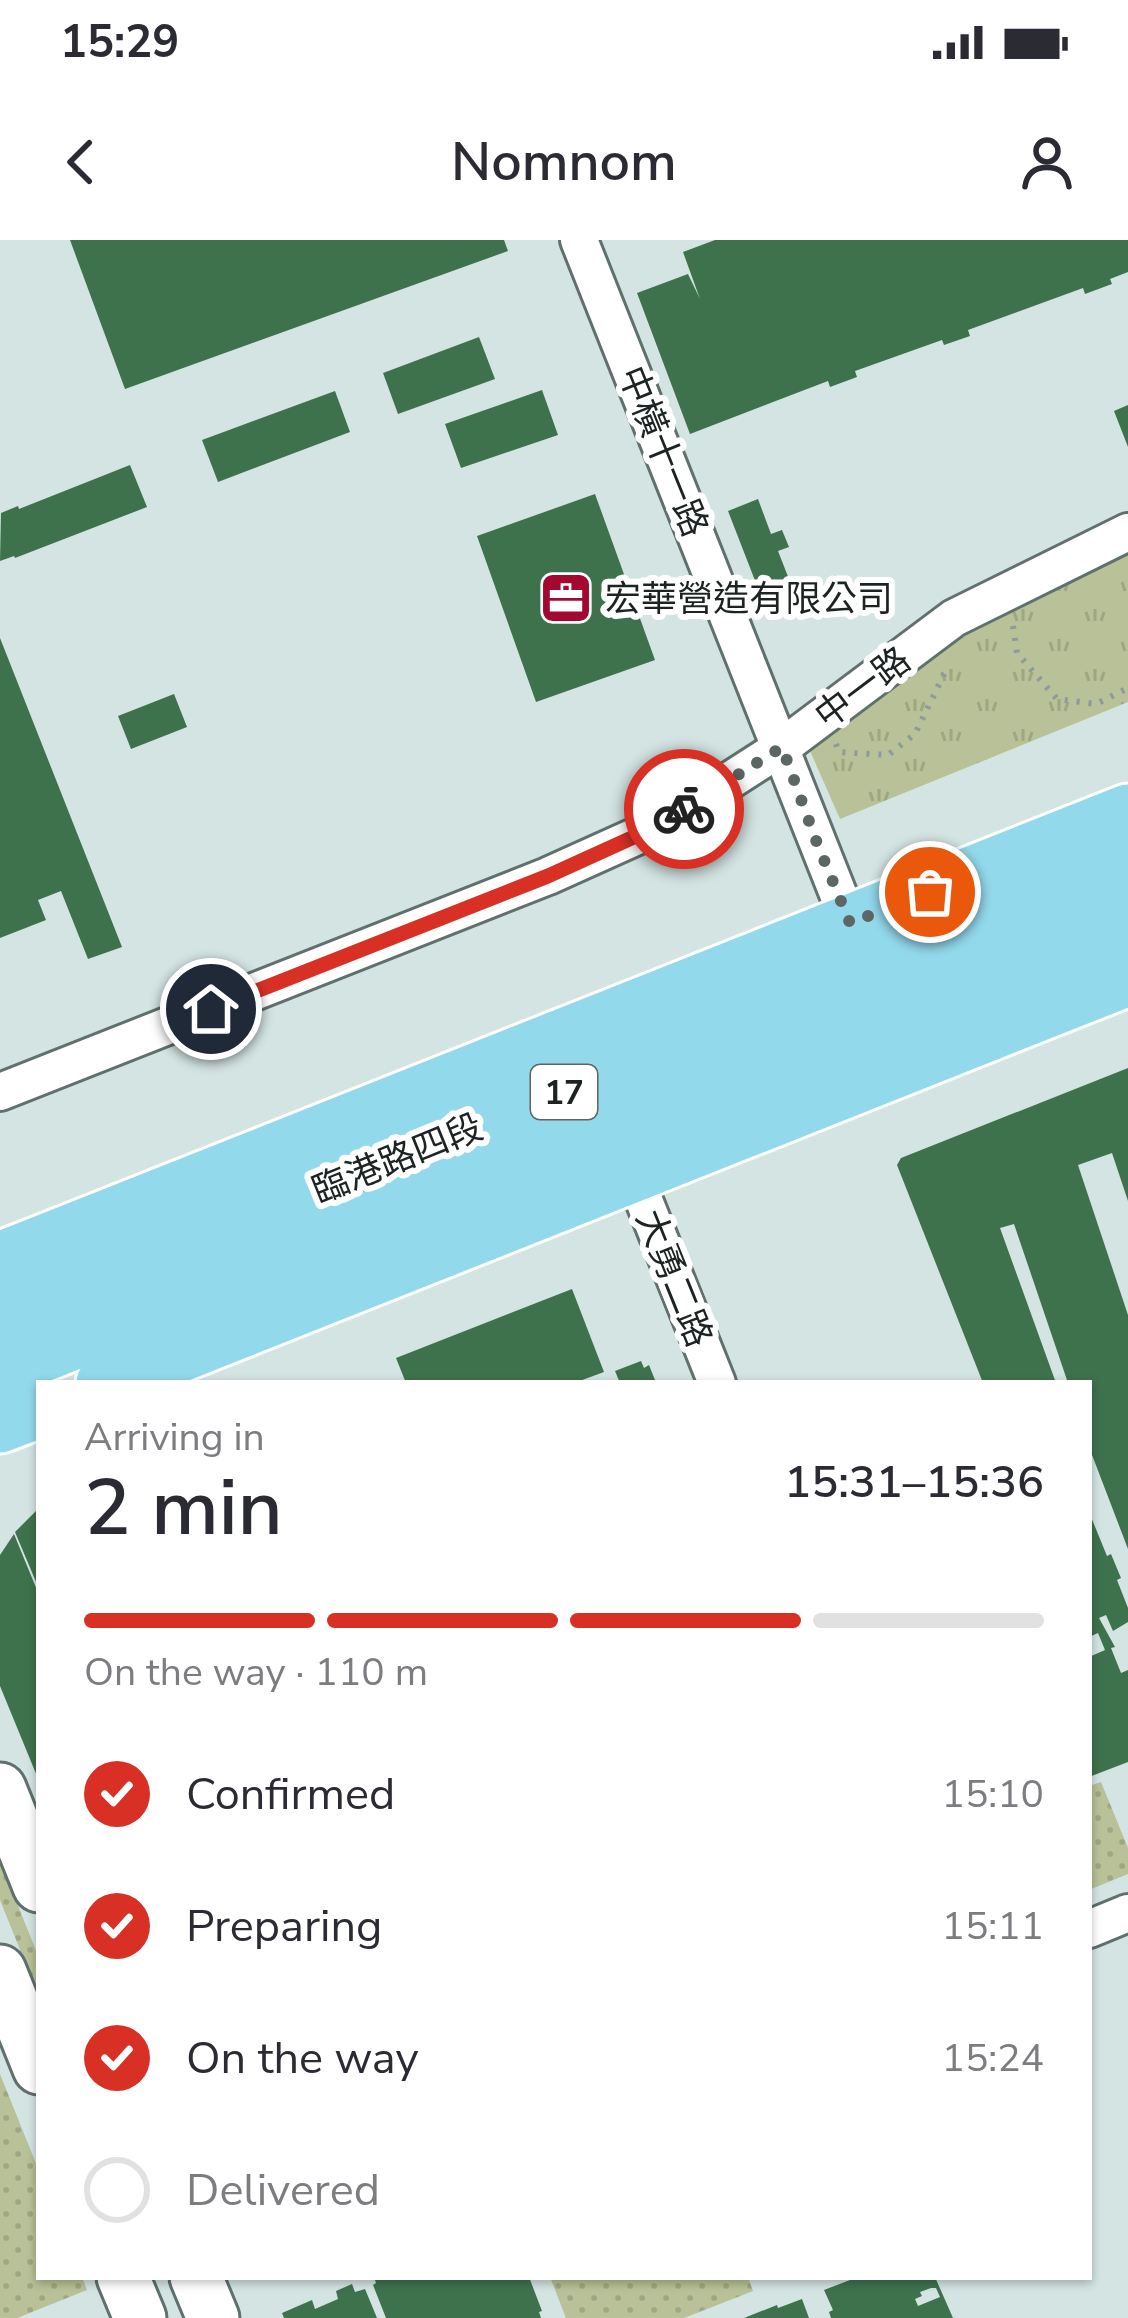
<!DOCTYPE html>
<html lang="en">
<head>
<meta charset="utf-8">
<style>
	:root { --surface:#fff; --page:#f7f7f7; --text:#2b2b33; --muted:#7c7c81; --line:#e1e1e2; --accent:#d93025 }
	body { margin:0; font-family:"Nunito Sans","Noto Sans TC",sans-serif; background:var(--page); color:var(--text); height:100vh; display:flex; flex-direction:column; font-size:45px; white-space:nowrap }
	* { box-sizing:border-box; margin:0 }
	p { font-size:39px; color:var(--muted) }
	.icon { flex:none; width:66px; height:66px; fill:none; stroke:currentColor; stroke-width:2; stroke-linecap:round; stroke-linejoin:round }
	.map { position:relative; flex:1; overflow:hidden }
	.details { position:absolute; left:36px; top:1140px; width:1056px; height:900px; display:flex; flex-direction:column; background:var(--surface); border-radius:0px; box-shadow:0 3px 9px #0004 }
	.details>* { flex:none }
	.pin { position:absolute; display:grid; place-items:center; width:102px; height:102px; color:#fff; margin:-51px; border:6px solid #fff; border-radius:50%; box-shadow:0 3px 12px #0007 }
	.courier { position:absolute; display:grid; place-items:center; width:120px; height:120px; margin:-60px; border:9px solid #d93025; border-radius:50%; background:#fff; color:#222; box-shadow:0 3px 15px #0007 }
	.summary em { font-style:normal; font-weight:600 }
	.summary div { display:flex; flex-direction:column-reverse }
	.summary { display:flex; align-items:center; justify-content:space-between; height:204px; padding:0 48px }
	h1 { font-size:78px; font-weight:600; line-height:90px }
	.bar { display:grid; grid-template-columns:repeat(4,1fr); gap:18px 12px; align-content:center; height:144px; padding:0 48px }
	.bar i { height:15px; border-radius:9px; background:var(--line) }
	.bar .on { background:var(--accent) }
	.bar p { grid-column:span 4 }
	ol { padding:0 48px; list-style:none }
	li { display:flex; align-items:center; gap:36px; height:132px }
	li p { margin-inline-start:auto }
	li .icon { padding:12px; border-radius:50%; background:var(--accent); color:#fff; stroke-width:4 }
	li:last-child { color:var(--muted) }
	li i { width:66px; height:66px; border:6px solid var(--line); border-radius:50% }
	.status { display:flex; justify-content:space-between; align-items:center; height:84px; padding:0 60px; background:var(--surface); direction:ltr }
	.status svg { height:33px; fill:currentColor }
	header { display:flex; justify-content:space-between; align-items:center; height:156px; padding:0 48px; background:var(--surface); font-size:54px; font-weight:600 }
	.map>svg:first-child { display:block }
	.grass { fill:url(#grass-dots) }
	.park { fill:url(#park-tufts) }
	.building { fill:#3e724d; fill-rule:evenodd }
	.lines { fill:none; stroke-linecap:round; stroke-linejoin:round }
	.street-casing { stroke:#60706d; stroke-width:42 }
	.secondary-casing { stroke:#60706d; stroke-width:57 }
	.primary-casing { stroke:#fff; stroke-width:63 }
	.path { stroke:#8d9b99; stroke-width:6; stroke-dasharray:3 9; stroke-linecap:butt }
	.street { stroke:#fff; stroke-width:36 }
	.secondary { stroke:#fff; stroke-width:51 }
	.primary { stroke:#93d9ec; stroke-width:57 }
	.done { stroke:#5c6765; stroke-width:12; stroke-dasharray:0 21.6 }
	.route { stroke:#d93025; stroke-width:15 }
	.labels { text-anchor:middle; stroke-width:12; stroke-linejoin:round; paint-order:stroke }
	.shield { fill:#fff; stroke:#606564; stroke-width:3 }
	.shield-label { font-size:33px; font-weight:bold; fill:#1c2322 }
	.street-label { font-size:36px; fill:#1c2322; stroke:#fff }
	.poi-label { font-size:36px; fill:#1c2322; stroke:#fff; text-anchor:start }
</style>
</head>
<body>
<div class="status"><b>15:29</b><svg viewBox="0 0 49 12"><path d="M0 12V9h3v3zM5 12V6h3v6zM10 12V3h3v9zM15 12V0h3v12zM26 1h20v11H26zM47 4h2v5h-2z"/></svg></div>
<header><svg class="icon" aria-label="back" viewBox="0 0 24 24"><path d="M15 5l-7 7 7 7"/></svg>Nomnom<svg class="icon" aria-label="person" viewBox="0 0 24 24"><circle cx="12" cy="8" r="4"/><path d="M4 21q1-7 8-7t8 7"/></svg></header>
<div class="map">
<svg width="1128" height="2078" viewBox="0 0 1128 2078">
	<defs>
		<pattern id="grass-dots" width="8" height="8" patternUnits="userSpaceOnUse" patternTransform="scale(3)"><rect width="8" height="8" fill="#b8c197"/><path d="M2 2h.1M6 6h.1" fill="none" stroke="#9ea682" stroke-width="1.8" stroke-linecap="round"/></pattern>
		<pattern id="park-tufts" width="24" height="20" patternUnits="userSpaceOnUse" patternTransform="scale(3)"><rect width="24" height="20" fill="#b8c197"/><path d="M3 7l-1-3M5 7V3M7 7l1-3M15 17l-1-3M17 17v-4M19 17l1-3" fill="none" stroke="#9ea682"/></pattern>
	</defs>
	<rect width="100%" height="100%" fill="#d3e4e2"/>
	<!-- grass -->
	<g class="grass">
		<path d="M 1101,1542 L 1128,1608 L 1128,1634 L 1089,1650 L 1089,1546 Z"/>
		<path d="M 0,1621 L 39,1718 L 39,1757 L 0,1660 Z"/>
		<path d="M 0,1834 L 39,1931 L 39,2037 L 82,2037 L 87,2050 L 17,2078 L 0,2078 Z"/>
		<path d="M 550,2037 L 748,2037 L 753,2051 L 684,2078 L 566,2078 Z"/>
	</g>
	<!-- park -->
	<path class="park" d="M 1128,310 L 1128,462 L 840,579 L 807,504 L 985,378 Z"/>
	<!-- building -->
	<g class="building">
		<path d="M 70,0 L 504,0 L 508,11 L 125,149 Z"/>
		<path d="M 715,0 L 1128,0 L 1128,32 L 1110,39 L 1112,44 L 1085,54 L 1083,48 L 968,90 L 970,96 L 944,105 L 942,100 L 855,131 L 857,137 L 830,147 L 828,141 L 690,194 L 637,53 L 688,34 L 700,59 L 683,12 Z"/>
		<path d="M 479,97 L 495,139 L 398,174 L 383,133 Z"/>
		<path d="M 542,150 L 558,195 L 461,228 L 445,184 Z"/>
		<path d="M 335,151 L 350,192 L 218,242 L 202,200 Z"/>
		<path d="M 1128,165 L 1128,207 L 1114,171 Z"/>
		<path d="M 130,225 L 147,267 L 15,318 L 14,316 L 0,321 L 1,273 L 18,266 L 19,269 Z"/>
		<path d="M 595,254 L 655,420 L 536,462 L 477,296 Z"/>
		<path d="M 758,259 L 771,294 L 782,290 L 789,307 L 778,311 L 796,357 L 766,369 L 728,271 Z"/>
		<path d="M 0,398 L 122,707 L 88,719 L 61,651 L 38,660 L 46,680 L 0,698 Z"/>
		<path d="M 174,454 L 187,487 L 131,509 L 118,476 Z"/>
		<path d="M 1128,828 L 1128,961 L 1112,913 L 1078,925 L 1128,1075 L 1128,1309 L 1089,1207 L 1089,1143 L 1068,1143 L 1014,984 L 1000,988 L 1056,1143 L 983,1143 L 897,925 L 901,918 Z"/>
		<path d="M 572,1049 L 604,1132 L 574,1143 L 406,1143 L 396,1118 Z"/>
		<path d="M 641,1121 L 644,1128 L 649,1125 L 655,1140 L 620,1143 L 615,1131 Z"/>
		<path d="M 39,1268 L 39,1349 L 15,1292 Z"/>
		<path d="M 1089,1272 L 1107,1316 L 1111,1314 L 1121,1338 L 1117,1340 L 1128,1368 L 1128,1382 L 1113,1391 L 1106,1375 L 1099,1378 L 1115,1407 L 1111,1408 L 1121,1433 L 1128,1430 L 1128,1522 L 1089,1537 L 1089,1417 L 1105,1410 L 1098,1393 L 1089,1397 Z"/>
		<path d="M 14,1294 L 39,1355 L 39,1541 L 0,1446 L 0,1315 Z"/>
		<path d="M 374,2037 L 529,2037 L 542,2071 L 539,2072 L 541,2078 L 386,2078 L 373,2045 L 376,2043 Z"/>
		<path d="M 849,2037 L 865,2037 L 866,2039 L 873,2037 L 935,2037 L 953,2078 L 831,2078 L 829,2072 L 833,2070 L 824,2050 L 850,2040 ZM 931,2048 L 936,2048 L 940,2057 L 918,2066 L 915,2059 L 922,2056 L 920,2052 Z"/>
		<path d="M 352,2044 L 355,2052 L 365,2049 L 377,2078 L 284,2078 L 282,2073 L 312,2060 L 315,2069 L 338,2059 L 336,2051 Z"/>
		<path d="M 802,2059 L 809,2078 L 744,2078 L 777,2065 L 778,2068 Z"/>
	</g>
	<g class="lines">
		<!-- street casing -->
		<g class="street-casing">
			<g id="street">
				<path d="M 579,0 L 856,699"/>
				<path d="M 0,852 L 548,636 L 659,586 L 782,507 L 954,378 L 1128,292"/>
				<path d="M 633,933 L 717,1143"/>
				<path d="M 1089,1689 L 1128,1673"/>
			</g>
		</g>
		<!-- secondary casing -->
		<g class="secondary-casing">
			<g id="secondary">
				<path d="M 0,1549 L 39,1646"/>
				<path d="M 0,1731 L 39,1828"/>
				<path d="M 123,2037 L 140,2078"/>
				<path d="M 196,2037 L 213,2078"/>
			</g>
		</g>
		<!-- primary casing -->
		<g class="primary-casing">
			<g id="primary">
				<path d="M 0,1021 L 1128,573"/>
				<path d="M 0,1076 L 1128,628"/>
				<path d="M 0,1130 L 1128,682"/>
				<path d="M 105,1143 L 1128,737"/>
				<path d="M 0,1184 L 39,1169"/>
			</g>
		</g>
		<!-- path -->
		<g class="path">
			<path d="M 1013,386 L 1017,413 L 1057,459 L 1096,464 L 1128,448"/>
			<path d="M 836,504 L 839,512 L 888,515 L 915,494 L 948,426"/>
		</g>
		<!-- street -->
		<use href="#street" class="street"/>
		<!-- secondary -->
		<use href="#secondary" class="secondary"/>
		<!-- primary -->
		<use href="#primary" class="primary"/>
	</g>
	<g class="lines">
		<!-- done -->
		<path class="done" d="M 684,569 L 782,507 L 817,603 L 850,683 L 930,652"/>
		<!-- route -->
		<path class="route" d="M 211,769 L 548,636 L 658,586 L 684,569"/>
	</g>
	<!-- icons -->
	<defs>
		<g id="office-square" transform="scale(2.7)"><rect x="-9" y="-9" width="18" height="18" rx="4" fill="#a40730" stroke="#fff"/><path d="M-6-3h4V-5.5h4V-3h4V5H-6ZM-1-4.5V-3h2v-1.5ZM-6 0V1H6V0Z" fill="#fff"/></g>
	</defs>
	<g fill-rule="evenodd">
		<use href="#office-square" x="566" y="358"/>
	</g>
	<g class="labels">
		<!-- shield labels -->
		<rect class="shield" x="531" y="825" width="66" height="54" rx="9"/>
		<g class="shield-label">
			<text x="564" y="864">17</text>
		</g>
		<!-- street labels -->
		<g class="street-label">
			<text transform="translate(664 211) rotate(68)" y="13">中橫十一路</text>
			<text transform="translate(862 447) rotate(-37)" y="13">中一路</text>
			<text transform="translate(397 918) rotate(-22)" y="13">臨港路四段</text>
			<text transform="translate(675 1038) rotate(68)" y="13">大勇二路</text>
		</g>
		<!-- poi labels -->
		<g class="poi-label">
			<text x="605" y="371">宏華營造有限公司</text>
		</g>
	</g>
</svg>
<div class="pin" style="left:930px;top:652px;background:#ea580c"><svg class="icon" aria-label="bag" viewBox="0 0 24 24"><path d="M5 8h14l-1 12H6zM9 8a3 3 0 0 1 6 0"/></svg></div>
<div class="pin" style="left:211px;top:769px;background:#1f2937"><svg class="icon" aria-label="home" viewBox="0 0 24 24"><path d="M3 11l9-7 9 7M6 9v11h12V9"/></svg></div>
<div class="courier" style="left:684px;top:569px"><svg class="icon" aria-label="bike" viewBox="0 0 24 24"><circle cx="6" cy="16" r="4"/><circle cx="18" cy="16" r="4"/><path d="M6 16l4-8h5l3 8M10 8l3 8H6M13 5h3"/></svg></div>
<section class="details">
<div class="summary"><div><h1>2 min</h1><p>Arriving in</p></div><em>15:31–15:36</em></div>
<div class="bar"><i class="on"></i><i class="on"></i><i class="on"></i><i></i><p>On the way · 110 m</p></div>
<ol>
<li><svg class="icon" aria-label="check" viewBox="0 0 24 24"><path d="M5 12l5 5 9-10"/></svg>Confirmed<p>15:10</p></li>
<li><svg class="icon" aria-label="check" viewBox="0 0 24 24"><path d="M5 12l5 5 9-10"/></svg>Preparing<p>15:11</p></li>
<li><svg class="icon" aria-label="check" viewBox="0 0 24 24"><path d="M5 12l5 5 9-10"/></svg>On the way<p>15:24</p></li>
<li><i></i>Delivered</li>
</ol>
</section>
</div>
</body>
</html>
